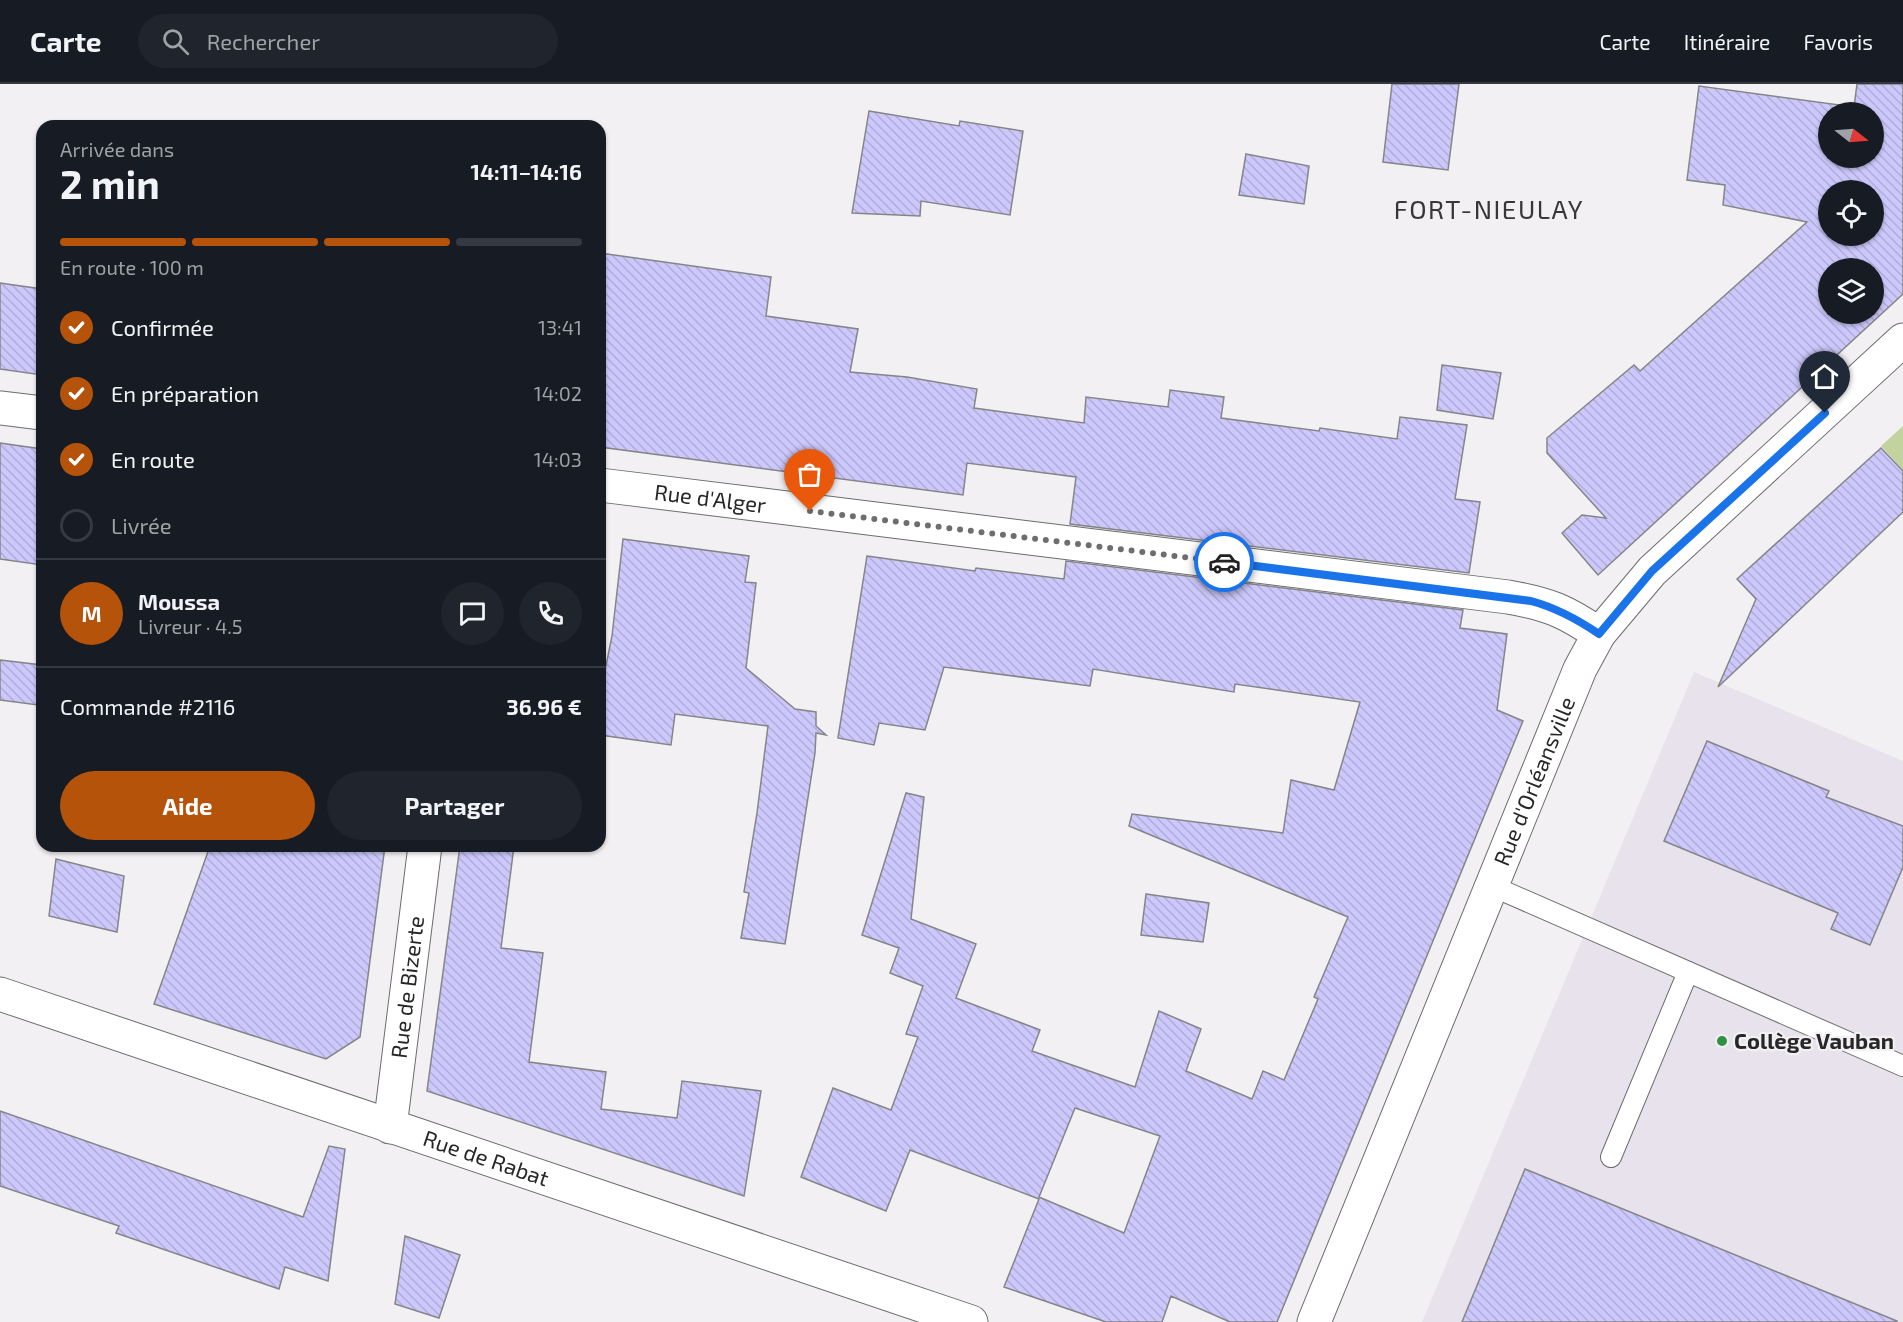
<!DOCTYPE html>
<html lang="fr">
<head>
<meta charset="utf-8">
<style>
	:root { --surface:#171b24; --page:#20242c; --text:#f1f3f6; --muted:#9ea1a6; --line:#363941; --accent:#b45309 }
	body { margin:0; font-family:"Exo 2",sans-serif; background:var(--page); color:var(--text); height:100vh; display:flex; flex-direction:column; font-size:22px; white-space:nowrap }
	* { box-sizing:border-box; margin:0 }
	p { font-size:20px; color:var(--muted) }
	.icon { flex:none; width:33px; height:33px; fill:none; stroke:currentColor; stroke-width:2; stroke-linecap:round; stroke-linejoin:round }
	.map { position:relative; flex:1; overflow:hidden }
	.panel { position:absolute; left:36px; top:36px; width:570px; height:732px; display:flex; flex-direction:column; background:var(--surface); border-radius:18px; box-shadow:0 2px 4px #0004 }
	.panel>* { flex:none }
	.needle { width:39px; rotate:107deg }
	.controls { position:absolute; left:1818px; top:18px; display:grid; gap:12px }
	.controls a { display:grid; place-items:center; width:66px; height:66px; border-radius:50%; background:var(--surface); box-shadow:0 2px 4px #0004; font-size:30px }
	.pin { position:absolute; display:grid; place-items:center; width:51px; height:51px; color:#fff; margin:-62px -26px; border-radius:50% 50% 50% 0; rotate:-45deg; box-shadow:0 0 6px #0007 }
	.pin .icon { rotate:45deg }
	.courier { position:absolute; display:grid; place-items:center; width:60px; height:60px; margin:-30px; border:4px solid #1a73e8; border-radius:50%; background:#fff; color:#222; box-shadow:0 2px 8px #0007 }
	.summary em { font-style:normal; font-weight:700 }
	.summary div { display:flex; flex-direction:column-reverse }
	.summary { display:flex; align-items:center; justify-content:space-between; height:102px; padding:0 24px }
	h1 { font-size:39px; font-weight:700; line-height:45px }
	.bar { display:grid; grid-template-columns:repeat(4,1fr); gap:9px 6px; align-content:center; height:72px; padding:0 24px }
	.bar i { height:8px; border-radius:4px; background:var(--line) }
	.bar .current { background:var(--accent) }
	.bar p { grid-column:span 4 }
	.line { display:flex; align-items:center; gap:15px; padding:0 24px; border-top:2px solid var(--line) }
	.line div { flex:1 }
	.round { display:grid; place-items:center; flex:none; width:63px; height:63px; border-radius:32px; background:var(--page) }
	ol { padding:0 24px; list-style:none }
	li { display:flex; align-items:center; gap:18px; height:66px }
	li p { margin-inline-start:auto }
	li .icon { padding:6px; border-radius:50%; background:var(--accent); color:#fff; stroke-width:4 }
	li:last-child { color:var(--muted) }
	li i { width:33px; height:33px; border:3px solid var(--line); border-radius:50% }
	.action { display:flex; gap:12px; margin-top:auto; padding:12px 24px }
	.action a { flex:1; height:69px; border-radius:36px; background:var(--accent); color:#fff; font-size:24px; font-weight:700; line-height:69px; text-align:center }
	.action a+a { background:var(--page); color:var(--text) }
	header { display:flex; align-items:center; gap:36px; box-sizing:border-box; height:84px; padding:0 30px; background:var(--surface); border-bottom:2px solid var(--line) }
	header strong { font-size:28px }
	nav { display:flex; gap:33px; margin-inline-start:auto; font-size:21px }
	.search { width:420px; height:54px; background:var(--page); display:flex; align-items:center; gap:15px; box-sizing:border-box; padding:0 21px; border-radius:33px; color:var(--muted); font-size:22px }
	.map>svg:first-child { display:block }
	.built { fill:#e8e2ec }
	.grass { fill:#c3d3a0 }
	.building { fill:url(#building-back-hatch); stroke:#858588; stroke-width:1.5; fill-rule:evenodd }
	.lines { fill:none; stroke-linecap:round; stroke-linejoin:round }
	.service-casing { stroke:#6d6c6e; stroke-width:22 }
	.minor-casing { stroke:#6d6c6e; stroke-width:35 }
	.service { stroke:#fff; stroke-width:20 }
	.minor { stroke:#fff; stroke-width:33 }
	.done { stroke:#6f6d6f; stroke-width:6; stroke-dasharray:0 10.8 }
	.route { stroke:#1a73e8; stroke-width:8 }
	.poi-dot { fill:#319043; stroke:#f2f0f3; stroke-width:2 }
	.labels { text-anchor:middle; stroke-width:4.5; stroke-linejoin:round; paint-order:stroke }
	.street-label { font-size:22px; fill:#282728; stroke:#f2f0f3 }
	.poi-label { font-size:22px; font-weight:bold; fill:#282728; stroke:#f2f0f3; text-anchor:start }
	.quarter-label { font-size:26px; letter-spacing:1.5px; fill:#373638; stroke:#f2f0f3 }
</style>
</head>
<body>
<header>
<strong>Carte</strong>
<div class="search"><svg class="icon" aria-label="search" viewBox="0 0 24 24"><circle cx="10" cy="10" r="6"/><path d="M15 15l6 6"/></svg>Rechercher</div>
<nav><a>Carte</a><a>Itinéraire</a><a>Favoris</a></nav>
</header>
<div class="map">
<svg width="1903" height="1238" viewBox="0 0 1903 1238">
	<defs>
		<pattern id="building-back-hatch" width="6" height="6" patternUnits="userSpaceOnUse" patternTransform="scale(1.5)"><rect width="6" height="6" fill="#cdc8fc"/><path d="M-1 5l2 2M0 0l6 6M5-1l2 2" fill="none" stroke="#b0acd8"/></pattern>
	</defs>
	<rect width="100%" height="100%" fill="#f2f0f3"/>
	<!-- built -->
	<path class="built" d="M 1694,588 L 1903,677 L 1903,1238 L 1422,1238 Z"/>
	<!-- grass -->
	<path class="grass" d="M 1903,342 L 1903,386 L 1881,362 Z"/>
	<!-- building -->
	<g class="building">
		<path d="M 1392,0 L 1459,0 L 1448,86 L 1383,78 Z"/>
		<path d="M 1857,0 L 1903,0 L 1903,210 L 1598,491 L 1562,449 L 1582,431 L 1606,434 L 1547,369 L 1547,354 L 1634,281 L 1640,287 L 1807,138 L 1723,121 L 1725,101 L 1687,96 L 1699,2 L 1854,23 ZM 1828,28 L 1874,28 L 1874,74 L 1828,74 ZM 1828,106 L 1874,106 L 1874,152 L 1828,152 ZM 1828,184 L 1874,184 L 1874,230 L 1828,230 Z"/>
		<path d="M 869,27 L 959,42 L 960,37 L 1023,47 L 1010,131 L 921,117 L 920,132 L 852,129 Z"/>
		<path d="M 1246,70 L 1309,82 L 1304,120 L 1239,111 Z"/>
		<path d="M 600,169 L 771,193 L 766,232 L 858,245 L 850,288 L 907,293 L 977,305 L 974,324 L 1084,339 L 1086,313 L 1168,323 L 1170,306 L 1224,313 L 1221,334 L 1319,347 L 1320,344 L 1397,355 L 1400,333 L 1467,341 L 1455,415 L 1480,418 L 1469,489 L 1070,440 L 1076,393 L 967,379 L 963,411 L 600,363 Z"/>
		<path d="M 0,199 L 42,205 L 42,291 L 0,285 Z"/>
		<path d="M 1442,281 L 1501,289 L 1493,335 L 1437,326 Z"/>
		<path d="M 0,359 L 42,365 L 42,481 L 0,475 Z"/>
		<path d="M 1881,364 L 1903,387 L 1903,428 L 1718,603 L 1756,515 L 1737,495 Z"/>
		<path d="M 623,455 L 749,472 L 745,498 L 756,499 L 746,584 L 795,625 L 816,628 L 816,642 L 826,651 L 816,649 L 815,669 L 785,860 L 741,854 L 749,809 L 744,808 L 757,729 L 768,642 L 675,630 L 671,661 L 600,651 L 600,611 L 612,552 Z"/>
		<path d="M 867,472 L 975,487 L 976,484 L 1064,495 L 1066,477 L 1463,526 L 1460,544 L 1507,550 L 1497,626 L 1523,637 L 1277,1238 L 1230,1238 L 1171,1212 L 1162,1238 L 1106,1238 L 1004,1203 L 1039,1115 L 910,1066 L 886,1127 L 801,1093 L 833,1004 L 891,1026 L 918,953 L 906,950 L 923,902 L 890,889 L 899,864 L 862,851 L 906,709 L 924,713 L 911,835 L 976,860 L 956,914 L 1040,946 L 1032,967 L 1135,1003 L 1159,927 L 1201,945 L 1186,987 L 1252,1015 L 1263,987 L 1284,996 L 1318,915 L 1314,913 L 1348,833 L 1129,742 L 1132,730 L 1283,749 L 1291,696 L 1334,706 L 1360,618 L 1235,600 L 1234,608 L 1093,585 L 1090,602 L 944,583 L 925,646 L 879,639 L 874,661 L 838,654 ZM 1075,1024 L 1160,1052 L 1124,1149 L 1039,1113 Z"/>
		<path d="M 0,576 L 42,581 L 38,621 L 0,616 Z"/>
		<path d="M 1707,657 L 1829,707 L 1826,713 L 1903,742 L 1903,783 L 1870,861 L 1831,845 L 1838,829 L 1664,757 Z"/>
		<path d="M 210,762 L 385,762 L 360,953 L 326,975 L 154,920 Z"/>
		<path d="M 460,762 L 514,762 L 501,864 L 543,869 L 529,978 L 606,988 L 601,1025 L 677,1034 L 682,997 L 761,1007 L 744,1112 L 427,1007 Z"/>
		<path d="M 56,775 L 124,792 L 117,848 L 49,832 Z"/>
		<path d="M 1146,810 L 1209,819 L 1203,858 L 1141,851 Z"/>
		<path d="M 0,1027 L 303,1133 L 329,1062 L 345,1065 L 328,1197 L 285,1183 L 279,1205 L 116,1149 L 119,1142 L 0,1102 Z"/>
		<path d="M 1525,1085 L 1897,1237 L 1897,1238 L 1462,1238 Z"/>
		<path d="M 405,1152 L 460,1171 L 439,1234 L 395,1220 Z"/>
	</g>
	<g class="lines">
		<!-- service casing -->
		<g class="service-casing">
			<g id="service">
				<path d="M 1492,802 L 1903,982"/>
				<path d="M 1611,1073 L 1688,888"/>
			</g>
		</g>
		<!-- minor casing -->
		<g class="minor-casing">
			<g id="minor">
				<path d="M 0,324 L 42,329"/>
				<path id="s1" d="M 600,401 L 1508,513 C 1549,520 1565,527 1599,550"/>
				<path id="s2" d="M 0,910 L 971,1238"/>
				<path id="s3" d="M 390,1043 L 425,762"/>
				<path id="s4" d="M 1314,1238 L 1580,585 L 1599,550 L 1652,487 L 1903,256"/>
			</g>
		</g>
		<!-- service -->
		<use href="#service" class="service"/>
		<!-- minor -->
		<use href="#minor" class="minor"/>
	</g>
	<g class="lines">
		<!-- done -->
		<path class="done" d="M 810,427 L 1224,478"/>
		<!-- route -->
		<path class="route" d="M 1224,478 L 1531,517 C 1557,524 1577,535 1599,550 L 1652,487 L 1825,329"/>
	</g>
	<!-- markers -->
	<circle class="poi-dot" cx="1722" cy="957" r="6"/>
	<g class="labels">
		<!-- street labels -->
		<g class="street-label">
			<text dy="8" stroke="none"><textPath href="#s1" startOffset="111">Rue d'Alger</textPath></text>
			<text dy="8" stroke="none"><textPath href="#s4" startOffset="584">Rue d'Orléansville</textPath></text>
			<text dy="8" stroke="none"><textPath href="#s3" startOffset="141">Rue de Bizerte</textPath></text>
			<text dy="8" stroke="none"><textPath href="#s2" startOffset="513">Rue de Rabat</textPath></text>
		</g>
		<!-- poi labels -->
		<g class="poi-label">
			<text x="1734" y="965">Collège Vauban</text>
		</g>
		<!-- quarter labels -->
		<g class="quarter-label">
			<text x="1489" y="135">FORT-NIEULAY</text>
		</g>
	</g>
</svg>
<div class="controls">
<a><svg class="needle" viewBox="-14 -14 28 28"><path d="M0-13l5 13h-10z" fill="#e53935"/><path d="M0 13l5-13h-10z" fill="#9ea1a6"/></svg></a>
<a><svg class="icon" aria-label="locate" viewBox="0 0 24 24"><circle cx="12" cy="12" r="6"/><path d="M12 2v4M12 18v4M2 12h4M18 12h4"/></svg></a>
<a><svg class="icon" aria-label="layers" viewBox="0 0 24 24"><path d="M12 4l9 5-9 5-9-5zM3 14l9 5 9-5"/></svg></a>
</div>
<div class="pin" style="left:810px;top:427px;background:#ea580c"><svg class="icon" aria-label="bag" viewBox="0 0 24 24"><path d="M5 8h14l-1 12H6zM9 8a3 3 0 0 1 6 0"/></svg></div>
<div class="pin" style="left:1825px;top:329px;background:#1f2937"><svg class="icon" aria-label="home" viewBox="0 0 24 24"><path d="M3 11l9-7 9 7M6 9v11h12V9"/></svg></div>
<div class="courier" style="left:1224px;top:478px"><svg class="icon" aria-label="car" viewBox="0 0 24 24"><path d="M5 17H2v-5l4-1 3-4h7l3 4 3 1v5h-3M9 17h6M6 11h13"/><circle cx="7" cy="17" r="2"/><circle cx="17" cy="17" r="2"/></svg></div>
<section class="panel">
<div class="summary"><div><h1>2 min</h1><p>Arrivée dans</p></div><em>14:11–14:16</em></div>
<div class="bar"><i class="current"></i><i class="current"></i><i class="current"></i><i></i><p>En route · 100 m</p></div>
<ol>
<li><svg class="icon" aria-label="check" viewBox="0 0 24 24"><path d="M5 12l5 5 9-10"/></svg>Confirmée<p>13:41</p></li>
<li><svg class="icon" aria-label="check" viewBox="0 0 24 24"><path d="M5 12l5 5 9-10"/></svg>En préparation<p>14:02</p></li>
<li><svg class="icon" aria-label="check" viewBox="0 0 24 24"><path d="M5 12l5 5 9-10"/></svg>En route<p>14:03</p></li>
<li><i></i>Livrée</li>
</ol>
<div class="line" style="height:108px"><b class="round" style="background:var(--accent);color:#fff">M</b><div><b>Moussa</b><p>Livreur · 4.5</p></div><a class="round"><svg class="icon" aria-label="chat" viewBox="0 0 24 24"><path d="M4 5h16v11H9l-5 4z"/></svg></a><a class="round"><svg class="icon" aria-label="phone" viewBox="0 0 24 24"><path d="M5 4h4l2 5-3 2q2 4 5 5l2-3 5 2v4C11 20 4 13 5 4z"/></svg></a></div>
<div class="line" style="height:78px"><div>Commande #2116</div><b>36.96 €</b></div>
<div class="action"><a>Aide</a><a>Partager</a></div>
</section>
</div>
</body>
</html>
